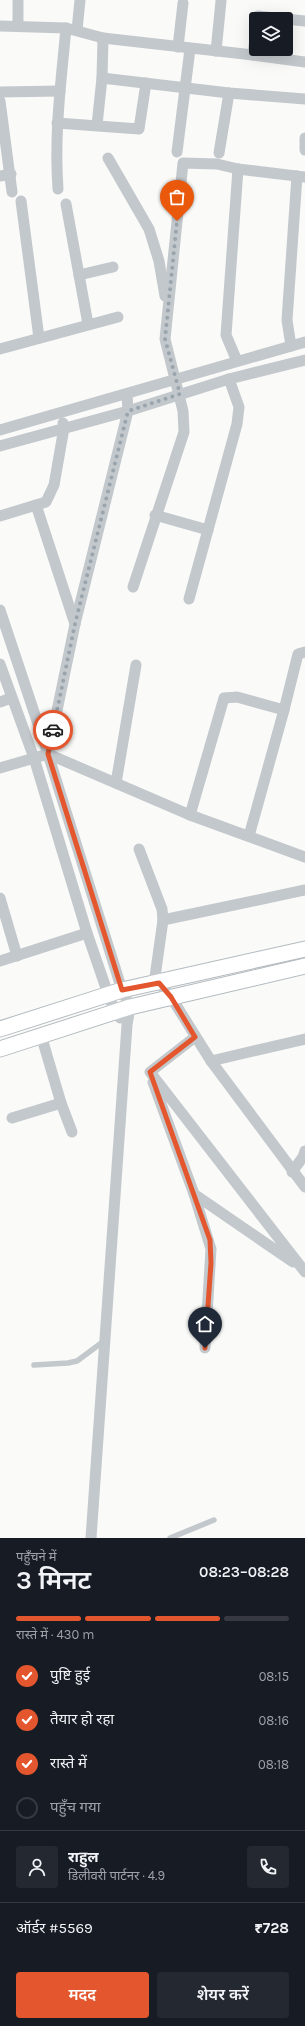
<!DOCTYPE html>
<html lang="hi">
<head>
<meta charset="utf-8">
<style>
	:root { --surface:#171b24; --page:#242831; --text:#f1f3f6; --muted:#9ea1a6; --line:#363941; --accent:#e4572e }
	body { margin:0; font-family:Karla,"Noto Sans Devanagari",sans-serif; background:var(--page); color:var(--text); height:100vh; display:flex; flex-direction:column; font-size:15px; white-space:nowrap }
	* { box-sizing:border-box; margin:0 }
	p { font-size:13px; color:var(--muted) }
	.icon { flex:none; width:22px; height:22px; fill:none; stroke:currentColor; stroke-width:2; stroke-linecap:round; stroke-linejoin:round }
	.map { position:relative; height:1538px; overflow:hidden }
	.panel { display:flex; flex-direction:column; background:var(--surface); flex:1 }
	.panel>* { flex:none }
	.fabs { position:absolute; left:249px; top:12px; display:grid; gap:8px }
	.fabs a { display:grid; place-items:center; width:44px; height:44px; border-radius:4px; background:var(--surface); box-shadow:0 4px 16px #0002; font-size:20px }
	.pin { position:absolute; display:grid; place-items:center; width:34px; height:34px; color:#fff; margin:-41px -17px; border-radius:50% 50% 50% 0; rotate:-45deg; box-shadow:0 0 4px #0007 }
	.pin .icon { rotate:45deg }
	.courier { position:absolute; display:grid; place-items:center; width:40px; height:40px; margin:-20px; border:3px solid #e4572e; border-radius:50%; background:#fff; color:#222; box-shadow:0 1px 5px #0007 }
	.summary em { font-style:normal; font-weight:600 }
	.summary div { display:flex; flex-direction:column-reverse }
	.summary { display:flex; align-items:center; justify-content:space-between; height:68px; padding:0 16px }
	h1 { font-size:26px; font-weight:600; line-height:30px }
	.bar { display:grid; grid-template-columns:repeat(4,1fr); gap:6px 4px; align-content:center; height:48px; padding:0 16px }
	.bar i { height:5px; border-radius:3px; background:var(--line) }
	.bar .current { background:var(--accent) }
	.bar p { grid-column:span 4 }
	.line { display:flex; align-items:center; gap:10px; padding:0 16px; border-top:1px solid var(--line) }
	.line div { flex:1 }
	.round { display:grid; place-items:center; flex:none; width:42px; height:42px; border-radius:4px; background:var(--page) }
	ol { padding:0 16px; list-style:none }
	li { display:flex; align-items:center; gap:12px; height:44px }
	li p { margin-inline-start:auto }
	li .icon { padding:4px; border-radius:50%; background:var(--accent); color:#fff; stroke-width:4 }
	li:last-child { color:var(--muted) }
	li i { width:22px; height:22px; border:2px solid var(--line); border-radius:50% }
	.action { display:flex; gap:8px; margin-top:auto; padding:8px 16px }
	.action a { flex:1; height:46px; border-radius:4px; background:var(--accent); color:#fff; font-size:16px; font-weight:600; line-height:46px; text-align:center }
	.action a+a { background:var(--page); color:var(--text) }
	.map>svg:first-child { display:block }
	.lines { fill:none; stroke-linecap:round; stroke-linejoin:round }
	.secondary-casing { stroke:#b3babf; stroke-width:17 }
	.lane { stroke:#c3c8cc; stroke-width:5.5 }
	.street { stroke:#c3c8cc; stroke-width:11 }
	.secondary { stroke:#fff; stroke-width:15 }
	.done { stroke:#99a4ac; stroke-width:4; stroke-dasharray:0 7.2 }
	.route { stroke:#e4572e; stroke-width:5 }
</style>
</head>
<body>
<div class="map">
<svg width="305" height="1538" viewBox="0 0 305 1538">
	<rect width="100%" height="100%" fill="#fafaf8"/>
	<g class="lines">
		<!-- secondary casing -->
		<g class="secondary-casing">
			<g id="secondary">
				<path d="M 0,1029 L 122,990 L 305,949"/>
				<path d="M 0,1049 L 130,1007 L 305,966"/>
			</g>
		</g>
		<!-- lane -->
		<g class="lane">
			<path d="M 34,1365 L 68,1363 L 77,1361 L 104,1341"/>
			<path d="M 170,1538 L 214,1520"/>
		</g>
		<!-- street -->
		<g class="street">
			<path d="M 18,0 L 18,26"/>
			<path d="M 257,19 L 258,16 L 283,19"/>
			<path d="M 286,19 L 305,21"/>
			<path d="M 0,26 L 66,28 L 103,38 L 253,55 L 305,62"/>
			<path d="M 77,30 L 80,0"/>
			<path d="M 178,47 L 183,3"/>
			<path d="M 216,51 L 221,1"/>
			<path d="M 253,55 L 256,30"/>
			<path d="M 102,78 L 229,93 L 305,99"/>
			<path d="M 0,92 L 60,91"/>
			<path d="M 0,101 L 12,192"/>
			<path d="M 57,123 L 139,129 L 146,83"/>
			<path d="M 97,125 L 102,78 L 103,38"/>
			<path d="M 305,138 L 305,150"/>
			<path d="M 177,152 L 190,49"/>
			<path d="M 219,153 L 229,93"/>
			<path d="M 108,158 L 149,229 L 159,261 L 165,296"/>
			<path d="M 0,176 L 11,174"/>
			<path d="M 58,189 C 54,134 61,83 66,28"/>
			<path d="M 21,201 L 39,338"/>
			<path d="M 66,204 L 88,324"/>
			<path d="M 79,275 L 113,267"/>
			<path d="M 291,346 L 287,320 L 297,176"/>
			<path d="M 0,349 L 118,317"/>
			<path d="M 237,361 L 226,335 L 238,169"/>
			<path d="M 0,430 L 305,342"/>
			<path d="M 0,446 L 128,411 L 229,379 L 305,360"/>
			<path d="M 36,505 L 75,624"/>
			<path d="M 155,515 L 208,530"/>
			<path d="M 0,516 L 46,502 L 54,485 L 64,428 L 63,423"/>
			<path d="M 133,587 L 184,432 L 183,411 L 165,339 L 183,163 L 217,164 L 238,169 L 305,177"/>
			<path d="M 189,599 L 237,424 L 239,407 L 229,379"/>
			<path d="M 0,610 L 48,754 L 122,990 L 130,1007 L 127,1025 L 91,1538"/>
			<path d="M 0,664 L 34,758 L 87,933 L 108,994 L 115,1012 L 120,1018"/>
			<path d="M 0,702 L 11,698"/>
			<path d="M 48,754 L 75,624 L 128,411 L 127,394"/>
			<path d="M 0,768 L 48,754 L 190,815 L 305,857"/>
			<path d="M 116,783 L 136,665"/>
			<path d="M 190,815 L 224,698 L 237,697 L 284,710"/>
			<path d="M 249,836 L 284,710 L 298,654 L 305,652"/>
			<path d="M 139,849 L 162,909 L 163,920 L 154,984"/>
			<path d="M 0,898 L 17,956"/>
			<path d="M 163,920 L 305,890"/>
			<path d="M 0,961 L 87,933"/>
			<path d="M 159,983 L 171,997 L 211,1061 L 305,1187"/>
			<path d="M 41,1035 L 61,1103 L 72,1132"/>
			<path d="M 195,1037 L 150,1072 L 305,1272"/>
			<path d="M 211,1061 L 305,1039"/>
			<path d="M 153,1082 L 194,1194 L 293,1262"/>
			<path d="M 12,1118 L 61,1103"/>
			<path d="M 292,1172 L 303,1157 L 305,1151"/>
			<path d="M 194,1194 L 211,1249 L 205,1348"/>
		</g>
		<!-- secondary -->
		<use href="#secondary" class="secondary"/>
	</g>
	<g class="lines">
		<!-- done -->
		<path class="done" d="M 53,730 L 75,624 L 128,411 L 180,394 L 165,339 L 177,221"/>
		<!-- route -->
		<path class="route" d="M 53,730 L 48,754 L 122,990 L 159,983 L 171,997 L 195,1037 L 150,1072 L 210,1240 L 211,1263 L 205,1348"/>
	</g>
</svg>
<div class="fabs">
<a><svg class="icon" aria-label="layers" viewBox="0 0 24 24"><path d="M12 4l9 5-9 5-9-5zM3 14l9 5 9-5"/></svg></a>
</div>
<div class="pin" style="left:177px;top:221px;background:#ea580c"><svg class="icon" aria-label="bag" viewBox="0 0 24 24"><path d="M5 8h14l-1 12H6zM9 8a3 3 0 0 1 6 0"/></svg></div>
<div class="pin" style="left:205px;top:1348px;background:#1f2937"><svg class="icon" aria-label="home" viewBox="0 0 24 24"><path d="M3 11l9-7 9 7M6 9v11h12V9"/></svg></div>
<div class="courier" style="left:53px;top:730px"><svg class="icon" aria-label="car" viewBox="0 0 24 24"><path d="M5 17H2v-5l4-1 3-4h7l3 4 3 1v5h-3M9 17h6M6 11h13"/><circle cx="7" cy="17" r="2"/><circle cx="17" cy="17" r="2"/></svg></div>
</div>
<section class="panel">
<div class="summary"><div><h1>3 मिनट</h1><p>पहुँचने में</p></div><em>08:23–08:28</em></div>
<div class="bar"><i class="current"></i><i class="current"></i><i class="current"></i><i></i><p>रास्ते में · 430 m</p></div>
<ol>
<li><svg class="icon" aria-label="check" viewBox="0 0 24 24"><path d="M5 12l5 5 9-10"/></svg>पुष्टि हुई<p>08:15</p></li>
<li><svg class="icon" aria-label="check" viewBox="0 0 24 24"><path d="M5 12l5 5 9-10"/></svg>तैयार हो रहा<p>08:16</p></li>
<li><svg class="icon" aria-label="check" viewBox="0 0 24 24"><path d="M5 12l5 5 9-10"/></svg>रास्ते में<p>08:18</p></li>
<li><i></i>पहुँच गया</li>
</ol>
<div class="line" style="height:72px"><a class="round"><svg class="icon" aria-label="person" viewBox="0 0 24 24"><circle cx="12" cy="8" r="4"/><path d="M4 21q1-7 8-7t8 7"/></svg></a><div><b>राहुल</b><p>डिलीवरी पार्टनर · 4.9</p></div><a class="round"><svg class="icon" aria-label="phone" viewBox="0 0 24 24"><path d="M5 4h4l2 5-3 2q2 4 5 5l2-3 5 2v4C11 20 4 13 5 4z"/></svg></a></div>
<div class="line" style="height:52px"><div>ऑर्डर #5569</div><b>₹728</b></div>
<div class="action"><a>मदद</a><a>शेयर करें</a></div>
</section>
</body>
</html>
